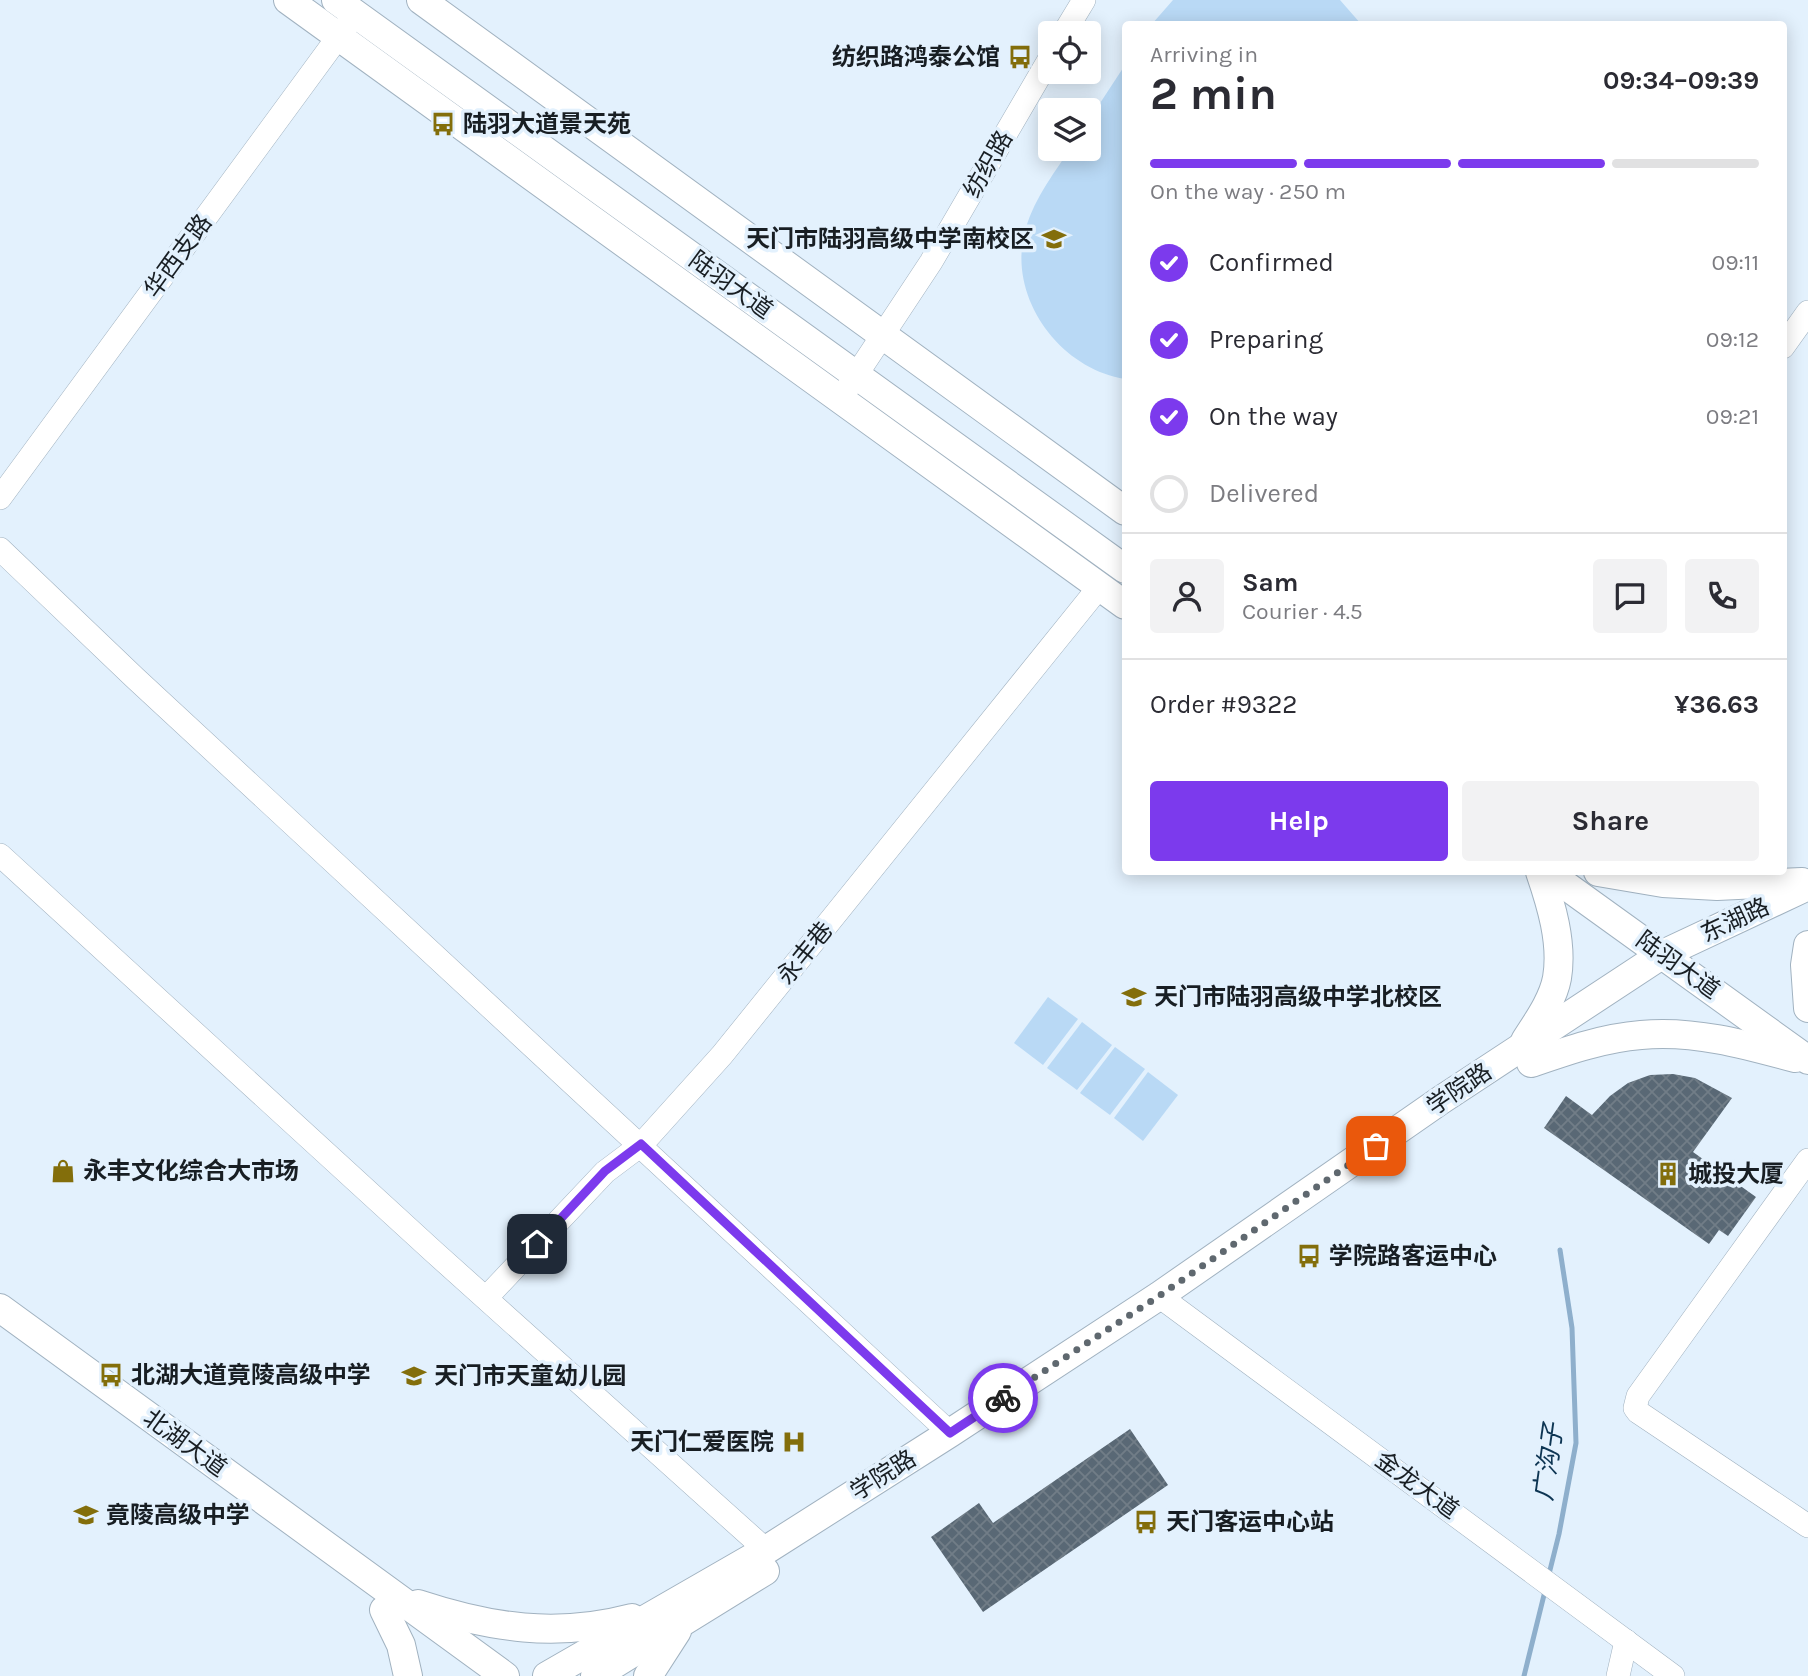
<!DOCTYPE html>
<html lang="en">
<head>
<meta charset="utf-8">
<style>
	:root { --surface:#fff; --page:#f2f2f3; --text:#2b2b33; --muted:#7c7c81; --line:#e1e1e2; --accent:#7c3aed }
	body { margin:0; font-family:Karla,"Noto Sans SC",sans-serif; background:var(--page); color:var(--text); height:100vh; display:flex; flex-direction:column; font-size:26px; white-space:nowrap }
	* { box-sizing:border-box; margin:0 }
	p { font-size:23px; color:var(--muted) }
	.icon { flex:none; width:38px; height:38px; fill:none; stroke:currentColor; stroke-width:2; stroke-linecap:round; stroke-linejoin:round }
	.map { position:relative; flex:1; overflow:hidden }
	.drawer { position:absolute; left:1122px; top:21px; width:665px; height:854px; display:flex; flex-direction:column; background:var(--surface); border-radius:7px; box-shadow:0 4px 18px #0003 }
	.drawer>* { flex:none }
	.fabs { position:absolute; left:1038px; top:21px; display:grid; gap:14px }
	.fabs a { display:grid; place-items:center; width:63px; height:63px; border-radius:7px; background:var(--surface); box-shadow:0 4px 18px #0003; font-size:35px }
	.pin { position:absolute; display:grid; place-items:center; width:60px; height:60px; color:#fff; margin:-30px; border-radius:14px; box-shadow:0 4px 10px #0006 }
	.courier { position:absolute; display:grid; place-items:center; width:70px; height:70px; margin:-35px; border:5px solid #7c3aed; border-radius:50%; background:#fff; color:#222; box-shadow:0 2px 9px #0007 }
	.overview em { font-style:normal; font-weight:700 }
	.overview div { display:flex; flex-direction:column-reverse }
	.overview { display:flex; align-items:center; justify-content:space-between; height:119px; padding:0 28px }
	h1 { font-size:46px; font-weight:700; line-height:52px }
	.bar { display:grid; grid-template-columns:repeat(4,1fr); gap:10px 7px; align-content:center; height:84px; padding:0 28px }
	.bar i { height:9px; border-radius:5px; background:var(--line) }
	.bar .current { background:var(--accent) }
	.bar p { grid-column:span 4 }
	.line { display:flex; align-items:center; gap:18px; padding:0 28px; border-top:2px solid var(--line) }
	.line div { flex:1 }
	.round { display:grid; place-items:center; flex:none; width:74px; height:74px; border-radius:7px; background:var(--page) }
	ol { padding:0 28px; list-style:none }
	li { display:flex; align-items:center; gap:21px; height:77px }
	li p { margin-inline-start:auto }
	li .icon { padding:7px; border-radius:50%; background:var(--accent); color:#fff; stroke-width:4 }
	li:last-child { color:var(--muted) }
	li i { width:38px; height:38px; border:4px solid var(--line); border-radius:50% }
	.button { display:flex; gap:14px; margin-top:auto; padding:14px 28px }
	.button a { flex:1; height:80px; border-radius:7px; background:var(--accent); color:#fff; font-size:28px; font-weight:700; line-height:80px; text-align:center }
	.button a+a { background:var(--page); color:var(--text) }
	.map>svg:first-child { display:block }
	.green { fill:#b9d9f5 }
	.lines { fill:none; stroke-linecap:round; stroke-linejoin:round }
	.stream { stroke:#8eafcc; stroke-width:5 }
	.building { fill:url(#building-cross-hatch) }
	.minor-casing { stroke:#a1b2c0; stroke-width:24 }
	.major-casing { stroke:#a1b2c0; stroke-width:30 }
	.minor { stroke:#fff; stroke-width:23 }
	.major { stroke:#fff; stroke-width:28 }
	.done { stroke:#5f686f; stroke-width:7; stroke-dasharray:0 12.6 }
	.route { stroke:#7c3aed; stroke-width:9 }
	.labels { text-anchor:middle; stroke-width:7; stroke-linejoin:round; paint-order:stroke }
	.poi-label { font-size:24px; font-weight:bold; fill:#181e23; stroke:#e3f1fd; text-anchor:start }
	.street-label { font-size:24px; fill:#181e23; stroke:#e3f1fd }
	.water-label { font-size:26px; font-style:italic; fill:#0d3553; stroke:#e3f1fd }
</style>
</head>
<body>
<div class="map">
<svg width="1808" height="1676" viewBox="0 0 1808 1676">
	<defs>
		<pattern id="building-cross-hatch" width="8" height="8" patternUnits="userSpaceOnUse" patternTransform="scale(1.75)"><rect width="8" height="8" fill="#596875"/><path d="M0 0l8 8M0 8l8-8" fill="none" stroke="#717d87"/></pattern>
	</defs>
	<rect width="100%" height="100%" fill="#e3f1fd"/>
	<!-- green -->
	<g class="green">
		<path d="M 1173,0 L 1340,0 L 1361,24 L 1152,24 Z"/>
		<path d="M 1125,65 L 1125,379 C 1061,369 1009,300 1024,235 C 1032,202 1052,176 1070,149 L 1088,149 L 1089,120 Z"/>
		<path d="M 1048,997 L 1078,1019 L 1043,1065 L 1014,1043 Z"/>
		<path d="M 1082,1022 L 1112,1045 L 1077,1090 L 1047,1068 Z"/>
		<path d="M 1115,1047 L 1145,1069 L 1110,1115 L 1080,1093 Z"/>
		<path d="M 1148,1072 L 1178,1095 L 1143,1141 L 1114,1118 Z"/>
	</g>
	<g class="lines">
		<!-- stream -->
		<g class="stream">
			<path d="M 1548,1578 L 1559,1534 L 1576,1443 L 1572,1328 L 1560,1250"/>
			<path d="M 1524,1676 L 1545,1591"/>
		</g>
	</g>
	<!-- building -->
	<g class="building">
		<path d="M 1673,1074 L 1695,1078 L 1732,1098 L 1693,1152 L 1756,1197 L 1728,1236 L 1719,1230 L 1709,1244 L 1544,1128 L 1566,1096 L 1592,1115 L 1610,1096 L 1628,1083 L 1650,1075 Z"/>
		<path d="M 1130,1429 L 1168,1485 L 983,1612 L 931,1537 L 979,1503 L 993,1523 Z"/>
	</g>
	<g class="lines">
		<!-- minor casing -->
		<g class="minor-casing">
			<g id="minor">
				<path d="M 1064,33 L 1084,0"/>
				<path d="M 1783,347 L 1808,312"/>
				<path d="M 847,389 L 931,262 L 1050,58"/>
				<path d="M 0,498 L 355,14"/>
				<path d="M 0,549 L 135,678 L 950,1433"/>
				<path d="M 0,855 L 434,1252 L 766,1550"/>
				<path d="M 1808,1160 L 1638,1396 L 1635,1408 L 1638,1412 L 1808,1526"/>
				<path d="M 1159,1296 L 1673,1676"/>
				<path d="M 486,1298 L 605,1172 L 641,1145 L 722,1055 L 1100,586"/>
				<path d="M 1618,1676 L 1626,1641"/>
			</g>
		</g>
		<!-- major casing -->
		<g class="major-casing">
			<g id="major">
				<path d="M 288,0 L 1125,605"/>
				<path d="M 336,0 L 1125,569"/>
				<path d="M 421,0 L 1125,511"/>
				<path d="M 1547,872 L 1808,1060"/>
				<path d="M 1598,872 L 1663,883 L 1717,886 L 1802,882"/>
				<path d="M 1808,945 L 1805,965 L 1808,1008"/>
				<path d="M 1525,1041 C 1537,1022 1553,1000 1557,978 C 1563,943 1551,904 1540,872"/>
				<path d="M 1531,1063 C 1566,1051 1603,1038 1641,1035 C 1693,1030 1744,1044 1795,1058"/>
				<path d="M 0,1308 L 505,1676"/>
				<path d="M 418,1604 C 491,1628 556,1638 632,1618"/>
				<path d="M 384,1610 L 401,1645 L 408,1676"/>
				<path d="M 547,1676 L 766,1550 L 950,1433 L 1159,1296 L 1441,1100 L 1663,954 L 1808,886"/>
				<path d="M 595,1676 L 765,1571"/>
				<path d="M 648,1676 L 677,1631"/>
			</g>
		</g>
		<!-- minor -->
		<use href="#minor" class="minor"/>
		<!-- major -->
		<use href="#major" class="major"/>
	</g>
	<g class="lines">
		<!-- done -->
		<path class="done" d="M 1003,1398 L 1159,1296 L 1376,1146"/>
		<!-- route -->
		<path class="route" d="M 537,1244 L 605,1171 L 641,1144 L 950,1433 L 1003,1398"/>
	</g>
	<!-- icons -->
	<defs>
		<g id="bus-bare" transform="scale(1.89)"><path d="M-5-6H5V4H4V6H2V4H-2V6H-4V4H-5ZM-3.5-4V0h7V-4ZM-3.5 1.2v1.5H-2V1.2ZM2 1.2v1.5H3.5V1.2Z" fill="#836e0b" stroke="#e3f1fd" stroke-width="2.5" paint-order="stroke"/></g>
		<g id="school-bare" transform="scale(1.89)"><path d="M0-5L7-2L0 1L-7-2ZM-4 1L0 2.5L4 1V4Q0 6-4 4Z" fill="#836e0b" stroke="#e3f1fd" stroke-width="2.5" paint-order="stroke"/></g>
		<g id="shop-bare" transform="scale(1.89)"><path d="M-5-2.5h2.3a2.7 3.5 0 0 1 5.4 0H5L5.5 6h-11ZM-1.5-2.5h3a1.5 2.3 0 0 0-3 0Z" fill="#836e0b" stroke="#e3f1fd" stroke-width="2.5" paint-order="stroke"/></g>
		<g id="building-bare" transform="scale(1.89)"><path d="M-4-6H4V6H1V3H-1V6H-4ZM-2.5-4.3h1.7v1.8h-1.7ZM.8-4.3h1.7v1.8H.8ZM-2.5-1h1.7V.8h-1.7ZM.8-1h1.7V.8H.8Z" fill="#836e0b" stroke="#e3f1fd" stroke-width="2.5" paint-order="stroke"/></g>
		<g id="hospital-bare" transform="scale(1.89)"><path d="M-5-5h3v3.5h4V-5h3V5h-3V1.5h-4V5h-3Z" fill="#836e0b" stroke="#e3f1fd" stroke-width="2.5" paint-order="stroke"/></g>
	</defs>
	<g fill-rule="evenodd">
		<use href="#bus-bare" x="1020" y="57"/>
		<use href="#bus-bare" x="443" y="124"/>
		<use href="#school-bare" x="1054" y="239"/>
		<use href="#school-bare" x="1134" y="997"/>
		<use href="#shop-bare" x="63" y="1171"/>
		<use href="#building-bare" x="1668" y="1174"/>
		<use href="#bus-bare" x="1309" y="1256"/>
		<use href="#bus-bare" x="111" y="1375"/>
		<use href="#school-bare" x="414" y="1376"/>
		<use href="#hospital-bare" x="794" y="1442"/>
		<use href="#school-bare" x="86" y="1515"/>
		<use href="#bus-bare" x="1146" y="1522"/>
	</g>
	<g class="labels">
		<!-- poi labels -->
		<g class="poi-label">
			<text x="1000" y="65" text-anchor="end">纺织路鸿泰公馆</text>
			<text x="463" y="132">陆羽大道景天苑</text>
			<text x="1034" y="247" text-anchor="end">天门市陆羽高级中学南校区</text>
			<text x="1154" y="1005">天门市陆羽高级中学北校区</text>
			<text x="83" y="1179">永丰文化综合大市场</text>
			<text x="1688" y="1182">城投大厦</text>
			<text x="1329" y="1264">学院路客运中心</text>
			<text x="131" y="1383">北湖大道竟陵高级中学</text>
			<text x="434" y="1384">天门市天童幼儿园</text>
			<text x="774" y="1450" text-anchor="end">天门仁爱医院</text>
			<text x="106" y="1523">竟陵高级中学</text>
			<text x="1166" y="1530">天门客运中心站</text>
		</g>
		<!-- street labels -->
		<g class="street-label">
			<text transform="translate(988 164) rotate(-60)" y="8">纺织路</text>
			<text transform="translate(178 256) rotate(-54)" y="8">华西支路</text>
			<text transform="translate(731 285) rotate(36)" y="8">陆羽大道</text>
			<text transform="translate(1735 920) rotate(-25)" y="8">东湖路</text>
			<text transform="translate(805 953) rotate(-51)" y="8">永丰巷</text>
			<text transform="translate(1678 965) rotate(36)" y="8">陆羽大道</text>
			<text transform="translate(1459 1089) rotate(-34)" y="8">学院路</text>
			<text transform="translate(185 1443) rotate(36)" y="8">北湖大道</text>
			<text transform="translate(883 1475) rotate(-32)" y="8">学院路</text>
			<text transform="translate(1417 1485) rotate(36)" y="8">金龙大道</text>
		</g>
		<!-- water labels -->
		<g class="water-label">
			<text transform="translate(1548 1462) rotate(-82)" y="9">广沟子</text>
		</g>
	</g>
</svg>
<div class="fabs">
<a><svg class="icon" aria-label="locate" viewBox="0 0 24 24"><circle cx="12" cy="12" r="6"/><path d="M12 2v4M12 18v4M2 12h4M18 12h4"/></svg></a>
<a><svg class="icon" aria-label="layers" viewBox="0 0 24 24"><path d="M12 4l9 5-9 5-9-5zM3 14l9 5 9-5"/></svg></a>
</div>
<div class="pin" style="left:1376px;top:1146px;background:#ea580c"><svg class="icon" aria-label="bag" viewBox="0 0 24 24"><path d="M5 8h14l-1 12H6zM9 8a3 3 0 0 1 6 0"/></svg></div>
<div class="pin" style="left:537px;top:1244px;background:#1f2937"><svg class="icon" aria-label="home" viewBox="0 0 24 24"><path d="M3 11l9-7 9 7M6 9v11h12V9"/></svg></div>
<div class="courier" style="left:1003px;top:1398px"><svg class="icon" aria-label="bike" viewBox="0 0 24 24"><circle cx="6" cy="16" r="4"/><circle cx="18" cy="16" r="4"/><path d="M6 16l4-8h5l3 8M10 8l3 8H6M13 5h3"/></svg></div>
<section class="drawer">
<div class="overview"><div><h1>2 min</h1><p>Arriving in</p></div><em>09:34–09:39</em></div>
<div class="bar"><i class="current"></i><i class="current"></i><i class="current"></i><i></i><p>On the way · 250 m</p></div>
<ol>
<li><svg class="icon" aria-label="check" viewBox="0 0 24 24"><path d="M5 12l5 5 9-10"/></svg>Confirmed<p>09:11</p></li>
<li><svg class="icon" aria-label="check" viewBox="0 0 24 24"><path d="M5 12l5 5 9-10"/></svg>Preparing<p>09:12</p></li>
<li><svg class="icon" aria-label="check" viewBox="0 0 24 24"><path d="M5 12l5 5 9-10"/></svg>On the way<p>09:21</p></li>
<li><i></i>Delivered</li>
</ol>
<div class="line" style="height:126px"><a class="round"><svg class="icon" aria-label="person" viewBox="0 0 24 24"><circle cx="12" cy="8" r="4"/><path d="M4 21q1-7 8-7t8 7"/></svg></a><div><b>Sam</b><p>Courier · 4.5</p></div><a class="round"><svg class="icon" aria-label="chat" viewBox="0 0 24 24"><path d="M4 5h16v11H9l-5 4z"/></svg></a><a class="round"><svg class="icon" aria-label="phone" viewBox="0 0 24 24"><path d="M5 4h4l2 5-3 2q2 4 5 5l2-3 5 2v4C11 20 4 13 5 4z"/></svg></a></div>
<div class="line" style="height:91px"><div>Order #9322</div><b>¥36.63</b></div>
<div class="button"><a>Help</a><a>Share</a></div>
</section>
</div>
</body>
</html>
